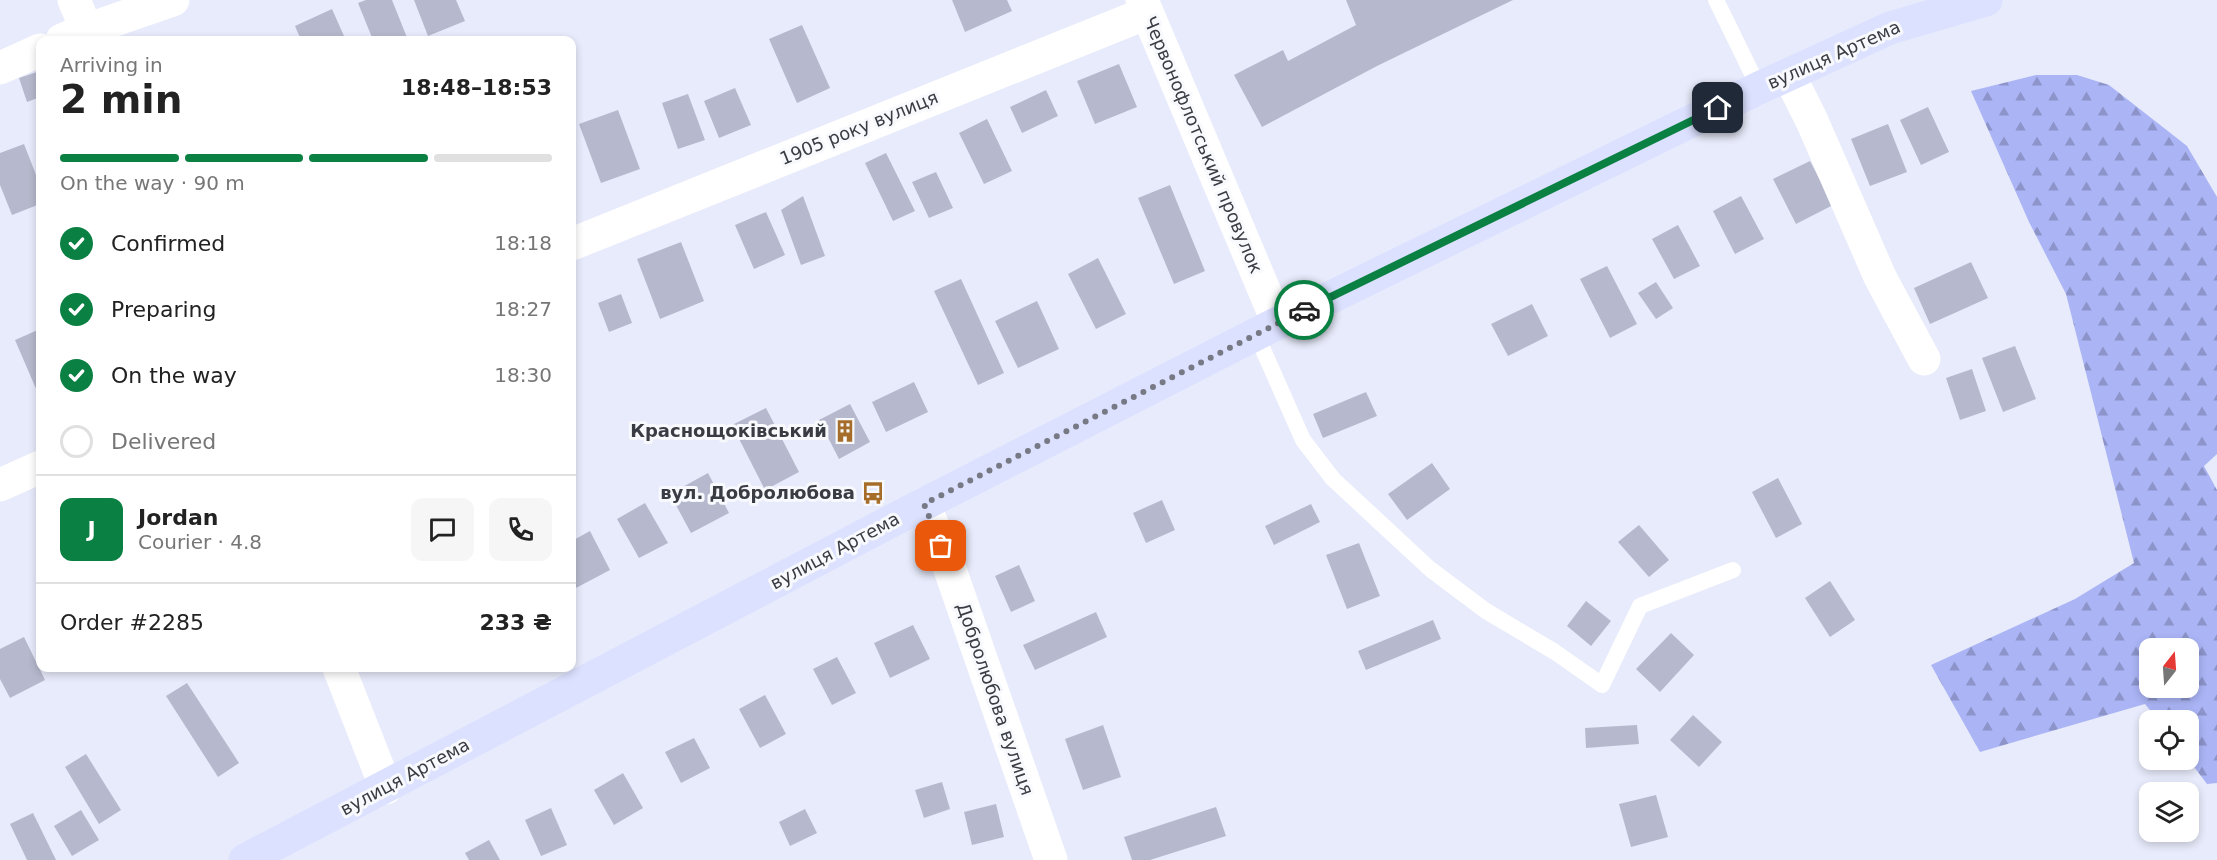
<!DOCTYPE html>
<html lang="en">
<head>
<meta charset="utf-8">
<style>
	:root { --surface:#fff; --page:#f6f6f6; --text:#222; --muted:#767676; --line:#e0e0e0; --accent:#0b8043 }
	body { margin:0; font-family:"DejaVu Sans",sans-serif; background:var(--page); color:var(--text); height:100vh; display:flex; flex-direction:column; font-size:22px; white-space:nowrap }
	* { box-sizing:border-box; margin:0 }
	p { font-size:20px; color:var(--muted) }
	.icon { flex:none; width:33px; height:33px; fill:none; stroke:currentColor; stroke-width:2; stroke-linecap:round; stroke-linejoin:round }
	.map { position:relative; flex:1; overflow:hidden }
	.sheet { position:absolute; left:36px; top:36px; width:540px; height:636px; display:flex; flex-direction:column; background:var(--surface); border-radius:12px; box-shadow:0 3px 9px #0003 }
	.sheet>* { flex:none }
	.needle { width:39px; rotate:17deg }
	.controls { position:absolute; left:2139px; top:638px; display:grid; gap:12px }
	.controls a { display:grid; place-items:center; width:60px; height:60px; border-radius:12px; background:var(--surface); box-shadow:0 3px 9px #0003; font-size:30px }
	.pin { position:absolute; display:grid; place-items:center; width:51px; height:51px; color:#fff; margin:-26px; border-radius:12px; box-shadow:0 3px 9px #0006 }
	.courier { position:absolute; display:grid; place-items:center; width:60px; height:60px; margin:-30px; border:4px solid #0b8043; border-radius:50%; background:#fff; color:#222; box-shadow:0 2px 8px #0007 }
	.headline em { font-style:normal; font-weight:700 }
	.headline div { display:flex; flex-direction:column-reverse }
	.headline { display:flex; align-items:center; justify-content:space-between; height:102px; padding:0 24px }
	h1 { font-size:39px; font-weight:700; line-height:45px }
	.bar { display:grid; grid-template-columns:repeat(4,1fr); gap:9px 6px; align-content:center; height:72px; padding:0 24px }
	.bar i { height:8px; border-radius:4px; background:var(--line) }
	.bar .active { background:var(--accent) }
	.bar p { grid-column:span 4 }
	.line { display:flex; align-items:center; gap:15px; padding:0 24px; border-top:2px solid var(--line) }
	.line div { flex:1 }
	.round { display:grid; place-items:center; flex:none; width:63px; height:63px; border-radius:12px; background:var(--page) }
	ol { padding:0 24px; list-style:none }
	li { display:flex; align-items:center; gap:18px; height:66px }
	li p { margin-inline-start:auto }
	li .icon { padding:6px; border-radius:50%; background:var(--accent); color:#fff; stroke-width:4 }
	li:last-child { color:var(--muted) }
	li i { width:33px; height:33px; border:3px solid var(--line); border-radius:50% }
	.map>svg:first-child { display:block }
	.forest { fill:url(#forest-firs); fill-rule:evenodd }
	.building { fill:#b6b9cd }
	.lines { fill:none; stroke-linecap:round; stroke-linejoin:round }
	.service { stroke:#fff; stroke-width:16 }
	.minor { stroke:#fff; stroke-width:33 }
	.primary { stroke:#dce1ff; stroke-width:33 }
	.done { stroke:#777984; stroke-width:6; stroke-dasharray:0 10.8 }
	.route { stroke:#0b8043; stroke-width:8 }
	.labels { text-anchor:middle; stroke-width:6; stroke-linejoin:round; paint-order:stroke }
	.street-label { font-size:18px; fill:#3a3c44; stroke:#f8f9fd }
	.poi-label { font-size:18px; font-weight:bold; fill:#3a3c44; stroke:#f8f9fd; text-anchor:end }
</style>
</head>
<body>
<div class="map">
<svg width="2217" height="860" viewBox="0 0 2217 860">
	<defs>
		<pattern id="forest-firs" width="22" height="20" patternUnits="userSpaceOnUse" patternTransform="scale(1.5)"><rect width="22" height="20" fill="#abb5f6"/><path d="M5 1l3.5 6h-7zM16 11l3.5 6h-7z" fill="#8c94c9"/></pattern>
	</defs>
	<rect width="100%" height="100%" fill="#e8ebfb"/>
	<!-- forest -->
	<path class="forest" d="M 2036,75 L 2077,75 L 2109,85 L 2187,146 L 2217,197 L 2217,454 L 2204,466 L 2217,490 L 2217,783 L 2207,784 L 2188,759 L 2188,720 L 2158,720 L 2145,704 L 1980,752 L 1931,665 L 2075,599 L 2134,563 L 2066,294 L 2029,222 L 1971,91 ZM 2150,648 L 2188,648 L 2188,687 L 2150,687 Z"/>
	<!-- building -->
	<g class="building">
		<path d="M 366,0 L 392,0 L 408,40 L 373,40 L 358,3 Z"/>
		<path d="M 414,0 L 456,0 L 465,21 L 428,36 Z"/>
		<path d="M 952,0 L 1007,0 L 1012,11 L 965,32 Z"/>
		<path d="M 1346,0 L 1513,0 L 1377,66 L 1262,127 L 1234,75 L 1283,50 L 1288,61 L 1356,25 Z"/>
		<path d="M 332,9 L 344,36 L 333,40 L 301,40 L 295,26 Z"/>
		<path d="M 802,25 L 830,88 L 797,103 L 769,39 Z"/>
		<path d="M 1119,64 L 1137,107 L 1095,124 L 1077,81 Z"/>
		<path d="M 40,71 L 40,97 L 27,102 L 19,78 Z"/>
		<path d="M 735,88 L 751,125 L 719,138 L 704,101 Z"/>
		<path d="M 1046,90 L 1058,116 L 1022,133 L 1010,107 Z"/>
		<path d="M 688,94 L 705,140 L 678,149 L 662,103 Z"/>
		<path d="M 1928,107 L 1949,152 L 1921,165 L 1900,120 Z"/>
		<path d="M 618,110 L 640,169 L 601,183 L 579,124 Z"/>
		<path d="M 987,119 L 1012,171 L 984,184 L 959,133 Z"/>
		<path d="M 1888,124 L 1907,172 L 1870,186 L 1851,139 Z"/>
		<path d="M 24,144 L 40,185 L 40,204 L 12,215 L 0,185 L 0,153 Z"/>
		<path d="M 886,153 L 915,211 L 893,221 L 865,163 Z"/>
		<path d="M 1810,161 L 1833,205 L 1796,224 L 1773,179 Z"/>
		<path d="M 936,172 L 953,208 L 929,218 L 912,182 Z"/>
		<path d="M 1170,185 L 1205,271 L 1174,284 L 1138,198 Z"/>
		<path d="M 803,196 L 825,256 L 801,265 L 781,210 Z"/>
		<path d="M 1741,196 L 1764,239 L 1735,254 L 1713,211 Z"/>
		<path d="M 766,212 L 785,255 L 754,269 L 735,225 Z"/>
		<path d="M 1678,225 L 1700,266 L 1674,279 L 1652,239 Z"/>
		<path d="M 681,242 L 704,301 L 660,319 L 637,259 Z"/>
		<path d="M 1098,258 L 1126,314 L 1096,329 L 1068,274 Z"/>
		<path d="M 1971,262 L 1988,298 L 1930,324 L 1914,288 Z"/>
		<path d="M 1607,266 L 1637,324 L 1610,338 L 1580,279 Z"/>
		<path d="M 961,279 L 1004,373 L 978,385 L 934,291 Z"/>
		<path d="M 1656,282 L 1673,308 L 1656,319 L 1638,293 Z"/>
		<path d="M 621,294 L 632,323 L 609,332 L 598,303 Z"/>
		<path d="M 1037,301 L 1059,349 L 1018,368 L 995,321 Z"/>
		<path d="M 1532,304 L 1548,336 L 1508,356 L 1491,324 Z"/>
		<path d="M 40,329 L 40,398 L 15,340 Z"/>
		<path d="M 2015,346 L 2036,399 L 2003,412 L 1982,358 Z"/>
		<path d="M 1972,369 L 1986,411 L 1960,420 L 1946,378 Z"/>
		<path d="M 914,382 L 928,412 L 886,432 L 872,402 Z"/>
		<path d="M 1366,392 L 1377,416 L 1323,438 L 1313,414 Z"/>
		<path d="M 850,404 L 870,442 L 839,459 L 819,420 Z"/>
		<path d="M 766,408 L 799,472 L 765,490 L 732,425 Z"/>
		<path d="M 1432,463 L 1450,489 L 1407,520 L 1388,494 Z"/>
		<path d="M 708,473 L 729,513 L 691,533 L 670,494 Z"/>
		<path d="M 1778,478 L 1802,524 L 1776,538 L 1752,492 Z"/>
		<path d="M 1162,500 L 1175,530 L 1146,543 L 1133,513 Z"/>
		<path d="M 645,503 L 668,543 L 639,558 L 617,519 Z"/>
		<path d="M 1311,504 L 1320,522 L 1274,545 L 1265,526 Z"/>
		<path d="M 1639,525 L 1669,560 L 1649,577 L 1618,542 Z"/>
		<path d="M 590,531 L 610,570 L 574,589 L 572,583 L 572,541 Z"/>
		<path d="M 1359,543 L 1380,596 L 1347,609 L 1326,555 Z"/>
		<path d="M 1019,565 L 1035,601 L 1011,612 L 995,576 Z"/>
		<path d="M 1830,581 L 1855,620 L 1830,637 L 1805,598 Z"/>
		<path d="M 1586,601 L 1611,621 L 1591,646 L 1567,626 Z"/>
		<path d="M 1096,612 L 1107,637 L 1035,670 L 1023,645 Z"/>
		<path d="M 1433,620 L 1441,639 L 1366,670 L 1358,651 Z"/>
		<path d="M 913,625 L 930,659 L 890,678 L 874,643 Z"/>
		<path d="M 1671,633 L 1694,655 L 1660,692 L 1636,669 Z"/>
		<path d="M 24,637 L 45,680 L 10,698 L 0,679 L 0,649 Z"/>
		<path d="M 837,657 L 856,693 L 832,705 L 813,669 Z"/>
		<path d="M 187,683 L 239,763 L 218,777 L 166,696 Z"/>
		<path d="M 765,695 L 786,734 L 760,748 L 739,709 Z"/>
		<path d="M 1693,715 L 1722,742 L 1699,767 L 1670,740 Z"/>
		<path d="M 1103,725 L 1121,777 L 1083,790 L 1065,739 Z"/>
		<path d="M 1637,725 L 1639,744 L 1586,748 L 1585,728 Z"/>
		<path d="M 694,738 L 710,768 L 681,783 L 665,752 Z"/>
		<path d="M 86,754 L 121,810 L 99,824 L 65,767 Z"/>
		<path d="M 623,773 L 643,808 L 614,825 L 594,790 Z"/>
		<path d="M 942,782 L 950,809 L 924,818 L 915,790 Z"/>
		<path d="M 1656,795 L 1668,837 L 1631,847 L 1619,804 Z"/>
		<path d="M 996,804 L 1004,837 L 972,845 L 964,812 Z"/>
		<path d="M 1216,807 L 1226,836 L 1150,860 L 1132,860 L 1124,837 Z"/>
		<path d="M 551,808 L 567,845 L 541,856 L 525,820 Z"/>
		<path d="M 805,809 L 817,833 L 790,846 L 779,822 Z"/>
		<path d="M 81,810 L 99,840 L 72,856 L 54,826 Z"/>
		<path d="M 33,813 L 56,860 L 27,860 L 10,824 Z"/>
		<path d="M 489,840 L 500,860 L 469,860 L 465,853 Z"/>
	</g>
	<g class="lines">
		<!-- service -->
		<g class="service">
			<path d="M 1716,0 L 1759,88"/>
			<path d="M 1256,334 L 1303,440 L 1333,479 L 1430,569 L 1486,611 L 1555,652 L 1602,685 L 1640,606 L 1733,570"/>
		</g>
		<!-- minor -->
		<g class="minor">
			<path d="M 74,0 L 91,40"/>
			<path d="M 1142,0 L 1278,323"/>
			<path d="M 62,40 L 86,30 L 173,0"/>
			<path d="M 0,68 L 40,50"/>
			<path d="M 1789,75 L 1812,121 L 1880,277 L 1924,359"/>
			<path d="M 572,244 L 1147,13"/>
			<path d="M 0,485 L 40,467"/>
			<path d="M 924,504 L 946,558 L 1051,860"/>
			<path d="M 339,668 L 386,788"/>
		</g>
		<!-- primary -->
		<path class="primary" d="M 245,860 L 924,504 L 1278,323 L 1759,88 L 1890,28 L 1986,0"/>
	</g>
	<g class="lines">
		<!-- done -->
		<path class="done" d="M 941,546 L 924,504 L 1304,310"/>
		<!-- route -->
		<path class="route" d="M 1304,310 L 1718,108"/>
	</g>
	<!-- icons -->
	<defs>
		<g id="building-bare" transform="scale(1.8)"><path d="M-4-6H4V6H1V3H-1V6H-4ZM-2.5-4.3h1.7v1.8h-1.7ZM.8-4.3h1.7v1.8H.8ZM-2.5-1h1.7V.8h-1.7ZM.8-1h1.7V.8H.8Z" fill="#a56d29" stroke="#f8f9fd" stroke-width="2.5" paint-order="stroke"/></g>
		<g id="bus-bare" transform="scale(1.8)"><path d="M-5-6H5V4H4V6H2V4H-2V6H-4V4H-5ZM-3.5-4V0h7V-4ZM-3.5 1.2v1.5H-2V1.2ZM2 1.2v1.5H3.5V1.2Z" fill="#a56d29" stroke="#f8f9fd" stroke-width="2.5" paint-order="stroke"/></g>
	</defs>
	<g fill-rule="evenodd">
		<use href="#building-bare" x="845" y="431"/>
		<use href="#bus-bare" x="873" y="493"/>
	</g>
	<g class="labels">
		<!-- street labels -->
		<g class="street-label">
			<text transform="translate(1834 55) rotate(-24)" y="6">вулиця Артема</text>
			<text transform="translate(859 128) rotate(-22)" y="6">1905 року вулиця</text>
			<text transform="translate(1203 145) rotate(67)" y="6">Червонофлотський провулок</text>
			<text transform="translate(835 551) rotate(-28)" y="6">вулиця Артема</text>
			<text transform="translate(995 699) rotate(71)" y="6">Добролюбова вулиця</text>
			<text transform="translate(405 777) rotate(-28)" y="6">вулиця Артема</text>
		</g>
		<!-- poi labels -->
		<g class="poi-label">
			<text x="827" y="437">Краснощоківський</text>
			<text x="855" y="499">вул. Добролюбова</text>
		</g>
	</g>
</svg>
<div class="controls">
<a><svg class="needle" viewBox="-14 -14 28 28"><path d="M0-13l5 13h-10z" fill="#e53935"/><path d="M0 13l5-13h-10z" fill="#767676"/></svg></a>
<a><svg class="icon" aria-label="locate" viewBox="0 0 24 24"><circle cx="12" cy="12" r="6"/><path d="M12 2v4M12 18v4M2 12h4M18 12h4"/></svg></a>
<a><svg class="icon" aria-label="layers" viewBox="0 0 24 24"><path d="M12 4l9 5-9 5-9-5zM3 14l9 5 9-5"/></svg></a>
</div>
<div class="pin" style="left:941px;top:546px;background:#ea580c"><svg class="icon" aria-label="bag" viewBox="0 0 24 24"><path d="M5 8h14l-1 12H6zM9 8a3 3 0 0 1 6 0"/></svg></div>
<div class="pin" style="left:1718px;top:108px;background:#1f2937"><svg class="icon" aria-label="home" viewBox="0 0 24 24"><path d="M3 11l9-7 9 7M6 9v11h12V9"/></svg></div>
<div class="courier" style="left:1304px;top:310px"><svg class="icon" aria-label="car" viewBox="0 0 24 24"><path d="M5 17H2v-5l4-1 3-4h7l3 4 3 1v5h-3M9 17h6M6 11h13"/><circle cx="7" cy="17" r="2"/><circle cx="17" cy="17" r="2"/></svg></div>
<section class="sheet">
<div class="headline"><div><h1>2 min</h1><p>Arriving in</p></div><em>18:48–18:53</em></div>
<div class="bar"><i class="active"></i><i class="active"></i><i class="active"></i><i></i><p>On the way · 90 m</p></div>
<ol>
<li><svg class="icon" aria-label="check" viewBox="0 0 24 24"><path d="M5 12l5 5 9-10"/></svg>Confirmed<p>18:18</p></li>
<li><svg class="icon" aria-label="check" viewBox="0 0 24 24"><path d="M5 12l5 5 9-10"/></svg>Preparing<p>18:27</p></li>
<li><svg class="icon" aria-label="check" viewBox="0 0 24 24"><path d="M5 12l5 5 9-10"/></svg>On the way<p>18:30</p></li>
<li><i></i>Delivered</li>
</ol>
<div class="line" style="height:108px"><b class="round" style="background:var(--accent);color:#fff">J</b><div><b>Jordan</b><p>Courier · 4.8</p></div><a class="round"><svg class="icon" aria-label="chat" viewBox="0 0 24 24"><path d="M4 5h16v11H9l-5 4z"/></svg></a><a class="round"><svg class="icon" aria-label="phone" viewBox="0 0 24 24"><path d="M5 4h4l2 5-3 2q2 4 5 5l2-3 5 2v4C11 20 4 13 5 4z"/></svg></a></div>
<div class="line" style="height:78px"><div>Order #2285</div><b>233 ₴</b></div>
</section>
</div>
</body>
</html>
